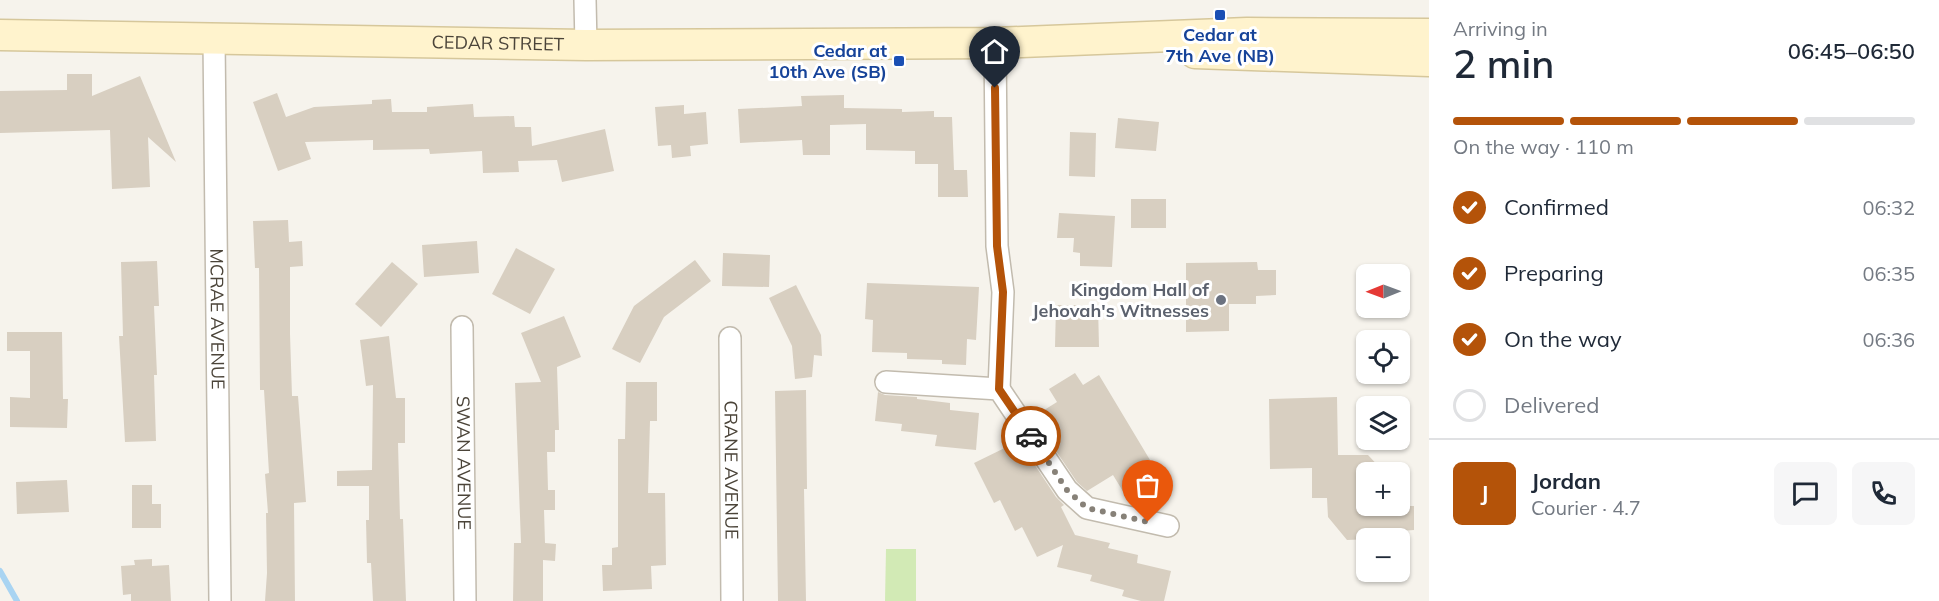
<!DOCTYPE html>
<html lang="en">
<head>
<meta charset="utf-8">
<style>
	:root { --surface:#fff; --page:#f6f6f7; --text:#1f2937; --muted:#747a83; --line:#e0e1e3; --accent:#b45309 }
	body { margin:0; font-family:Mulish,sans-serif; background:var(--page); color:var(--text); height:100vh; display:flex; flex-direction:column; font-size:22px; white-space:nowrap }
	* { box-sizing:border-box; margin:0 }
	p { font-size:20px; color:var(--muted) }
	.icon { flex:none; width:33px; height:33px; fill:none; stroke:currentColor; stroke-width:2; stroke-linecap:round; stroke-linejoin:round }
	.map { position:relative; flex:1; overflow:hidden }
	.panel { display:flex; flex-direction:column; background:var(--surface); width:510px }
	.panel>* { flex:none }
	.needle { width:39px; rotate:269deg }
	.controls { position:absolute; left:1356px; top:264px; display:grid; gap:12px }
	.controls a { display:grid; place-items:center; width:54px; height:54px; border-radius:9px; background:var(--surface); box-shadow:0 2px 4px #0004; font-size:30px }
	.pin { position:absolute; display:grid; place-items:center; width:51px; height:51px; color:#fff; margin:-62px -26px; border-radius:50% 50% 50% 0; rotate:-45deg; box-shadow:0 0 6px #0007 }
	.pin .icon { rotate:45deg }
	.courier { position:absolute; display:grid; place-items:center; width:60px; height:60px; margin:-30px; border:4px solid #b45309; border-radius:50%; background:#fff; color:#222; box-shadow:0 2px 8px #0007 }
	.overview em { font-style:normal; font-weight:600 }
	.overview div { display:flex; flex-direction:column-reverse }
	.overview { display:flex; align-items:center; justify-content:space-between; height:102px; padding:0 24px }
	h1 { font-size:39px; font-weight:600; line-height:45px }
	.bar { display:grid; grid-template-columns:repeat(4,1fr); gap:9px 6px; align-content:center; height:72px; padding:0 24px }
	.bar i { height:8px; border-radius:4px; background:var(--line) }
	.bar .on { background:var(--accent) }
	.bar p { grid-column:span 4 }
	.line { display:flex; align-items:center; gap:15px; padding:0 24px; border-top:2px solid var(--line) }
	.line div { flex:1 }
	.round { display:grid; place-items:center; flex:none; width:63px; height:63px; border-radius:9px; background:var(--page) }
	ol { padding:0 24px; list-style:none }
	li { display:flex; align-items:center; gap:18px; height:66px }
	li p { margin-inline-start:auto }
	li .icon { padding:6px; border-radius:50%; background:var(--accent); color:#fff; stroke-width:4 }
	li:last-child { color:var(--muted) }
	li i { width:33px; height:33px; border:3px solid var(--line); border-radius:50% }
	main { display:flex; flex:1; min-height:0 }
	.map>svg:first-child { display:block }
	.green { fill:#d2eab5 }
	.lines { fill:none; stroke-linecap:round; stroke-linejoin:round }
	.stream { stroke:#a9d4f2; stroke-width:6 }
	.building { fill:#d8cfc1 }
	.street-casing { stroke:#c2bbae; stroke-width:24 }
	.secondary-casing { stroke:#d6c79b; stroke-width:33 }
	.street { stroke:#fff; stroke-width:21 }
	.secondary { stroke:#fff3cd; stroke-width:30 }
	.done { stroke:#878178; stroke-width:6; stroke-dasharray:0 10.8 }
	.route { stroke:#b45309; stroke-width:8 }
	.transit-dot { fill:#1a4fb4; stroke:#fff; stroke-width:2 }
	.worship-dot { fill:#6b7280; stroke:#fff; stroke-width:2 }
	.labels { text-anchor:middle; stroke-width:6; stroke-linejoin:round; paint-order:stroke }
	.transit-label { font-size:18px; font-weight:bold; fill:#164399; stroke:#fff }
	.street-label { font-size:18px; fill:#4b4439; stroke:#fff }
	.worship-label { font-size:18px; font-weight:bold; fill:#5b616d; stroke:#fff; text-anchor:end }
</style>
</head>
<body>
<main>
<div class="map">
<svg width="1429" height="601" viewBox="0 0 1429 601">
	<rect width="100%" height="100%" fill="#f6f3ec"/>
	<!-- green -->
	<path class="green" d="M 886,549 L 916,549 L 916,601 L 885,601 Z"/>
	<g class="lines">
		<!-- stream -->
		<path class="stream" d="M 0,571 L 17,601"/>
	</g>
	<!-- building -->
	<g class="building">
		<path d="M 67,74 L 92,74 L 92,96 L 140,76 L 176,162 L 148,137 L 150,187 L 112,189 L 110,130 L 0,133 L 0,91 L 67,90 Z"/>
		<path d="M 277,93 L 286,117 L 314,107 L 372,104 L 372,100 L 391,99 L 392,112 L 427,112 L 427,107 L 473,104 L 474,117 L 514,116 L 515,127 L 531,127 L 532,146 L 605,129 L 614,171 L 562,182 L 557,160 L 518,161 L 519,172 L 483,173 L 482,151 L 430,154 L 429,149 L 373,150 L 373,140 L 305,142 L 311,159 L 278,171 L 253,102 Z"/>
		<path d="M 844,95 L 844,108 L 902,109 L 902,112 L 934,111 L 934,117 L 952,117 L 954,170 L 967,170 L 968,197 L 938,197 L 938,164 L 915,164 L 915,151 L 866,150 L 866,124 L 830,125 L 830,155 L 803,155 L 802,140 L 740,143 L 738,109 L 802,106 L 801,96 Z"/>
		<path d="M 684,105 L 684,114 L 706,112 L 708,144 L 690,146 L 691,156 L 672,158 L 671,145 L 658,146 L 655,107 Z"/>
		<path d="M 1118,118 L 1159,122 L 1156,151 L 1115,148 Z"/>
		<path d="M 1070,132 L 1096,133 L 1095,177 L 1069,176 Z"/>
		<rect x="1131" y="199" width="35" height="29"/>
		<path d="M 1059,213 L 1115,216 L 1112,267 L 1080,266 L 1080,253 L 1073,252 L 1074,238 L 1057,238 Z"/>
		<path d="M 288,220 L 289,242 L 302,241 L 303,266 L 290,267 L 290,334 L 292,396 L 298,396 L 306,502 L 294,503 L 295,601 L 265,601 L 267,573 L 266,513 L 268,513 L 265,474 L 269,473 L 264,390 L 260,390 L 259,268 L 255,268 L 253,221 Z"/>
		<path d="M 477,241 L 479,273 L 424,277 L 422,245 Z"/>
		<path d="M 516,248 L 555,269 L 530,314 L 492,294 Z"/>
		<path d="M 723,253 L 770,255 L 769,287 L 722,286 Z"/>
		<path d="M 695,260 L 711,281 L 664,317 L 640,363 L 612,349 L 634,306 Z"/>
		<path d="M 157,261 L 159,306 L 154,306 L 157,375 L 154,375 L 156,441 L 125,442 L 119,336 L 123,336 L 121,262 Z"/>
		<path d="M 392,262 L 418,284 L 381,327 L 355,304 Z"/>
		<path d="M 1257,262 L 1258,270 L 1276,270 L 1276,295 L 1256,296 L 1256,304 L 1229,304 L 1229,331 L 1186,332 L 1186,263 Z"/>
		<path d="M 867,283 L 979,287 L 976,340 L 967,339 L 966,365 L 942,364 L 942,360 L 907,359 L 907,353 L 872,352 L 873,320 L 865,319 Z"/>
		<path d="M 796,285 L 821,335 L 822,356 L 814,355 L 812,377 L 795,379 L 792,346 L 769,298 Z"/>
		<path d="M 1056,305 L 1098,305 L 1099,347 L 1055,347 Z"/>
		<path d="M 564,316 L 581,357 L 557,367 L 559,430 L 555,430 L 555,452 L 547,452 L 548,490 L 555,490 L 555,510 L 544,510 L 545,543 L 556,544 L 555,561 L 543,560 L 543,601 L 513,601 L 514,543 L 521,543 L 515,383 L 541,382 L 521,333 Z"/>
		<path d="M 7,332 L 62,332 L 63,399 L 68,399 L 67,428 L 10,427 L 10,397 L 30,398 L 30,351 L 7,351 Z"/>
		<path d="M 389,336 L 396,398 L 405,398 L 405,443 L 398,443 L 400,519 L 403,519 L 406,601 L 373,601 L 371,563 L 367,563 L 366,520 L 369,520 L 369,486 L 337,486 L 337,471 L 372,470 L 373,385 L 366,386 L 360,340 Z"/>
		<path d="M 1075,373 L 1083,385 L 1099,375 L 1150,460 L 1145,463 L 1153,476 L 1124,493 L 1113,475 L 1087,491 L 1077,482 L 1033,417 L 1057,402 L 1049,389 Z"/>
		<path d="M 626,382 L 657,382 L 657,421 L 650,421 L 648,493 L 665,493 L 666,565 L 651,566 L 652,589 L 603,591 L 602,565 L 612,565 L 612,548 L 618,547 L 618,439 L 625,439 Z"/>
		<path d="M 806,390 L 807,489 L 804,489 L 806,601 L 778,601 L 775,391 Z"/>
		<path d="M 878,392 L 885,395 L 917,397 L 917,399 L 950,403 L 950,410 L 979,413 L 976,450 L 935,446 L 937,435 L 901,431 L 902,424 L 875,421 Z"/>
		<path d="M 1337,397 L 1338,455 L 1368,455 L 1384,472 L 1366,472 L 1366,506 L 1414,506 L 1414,530 L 1401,531 L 1395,538 L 1347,540 L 1328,517 L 1327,498 L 1312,498 L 1312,468 L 1270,469 L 1269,399 Z"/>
		<path d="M 1019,441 L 1056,497 L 1064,505 L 1061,507 L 1075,535 L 1110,543 L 1108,548 L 1138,555 L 1137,563 L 1171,571 L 1164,601 L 1141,601 L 1122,596 L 1124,590 L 1090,581 L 1092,575 L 1057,567 L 1063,545 L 1037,557 L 1022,527 L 1015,531 L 1000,500 L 994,503 L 974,463 Z"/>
		<path d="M 67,480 L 69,512 L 17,514 L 16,482 Z"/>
		<path d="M 132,485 L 152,485 L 152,504 L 161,504 L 161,528 L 132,528 Z"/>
		<path d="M 152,559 L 152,566 L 169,565 L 171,601 L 131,601 L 131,594 L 123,595 L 121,566 L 135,565 L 134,560 Z"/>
	</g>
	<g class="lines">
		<!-- street casing -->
		<g class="street-casing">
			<g id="street">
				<path d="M 585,0 L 586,45"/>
				<path id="s1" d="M 214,39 L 220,601"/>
				<path d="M 995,43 L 997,246 L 1003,292 L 999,389"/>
				<path id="s2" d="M 462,327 L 465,601"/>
				<path id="s3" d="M 730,338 L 732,601"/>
				<path d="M 886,382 L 999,389 L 1067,490 L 1087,508 L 1168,526"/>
			</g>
		</g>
		<!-- secondary casing -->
		<g class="secondary-casing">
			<g id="secondary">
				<path id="s4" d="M 0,35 L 586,45 L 995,43 L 1247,33 L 1429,34"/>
				<path d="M 1195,53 L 1429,61"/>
			</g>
		</g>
		<!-- street -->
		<use href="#street" class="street"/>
		<!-- secondary -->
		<use href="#secondary" class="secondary"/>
	</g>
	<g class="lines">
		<!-- done -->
		<path class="done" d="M 1031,436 L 1067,490 L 1087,508 L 1148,522"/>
		<!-- route -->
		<path class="route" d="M 995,88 L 997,246 L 1003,292 L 999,389 L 1031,436"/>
	</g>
	<!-- markers -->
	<g class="transit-dot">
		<rect x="1214" y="9" width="12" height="12" rx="3"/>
		<rect x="893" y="55" width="12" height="12" rx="3"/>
	</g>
	<circle class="worship-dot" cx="1221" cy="300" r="6"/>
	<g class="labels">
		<!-- transit labels -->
		<g class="transit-label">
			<text x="1220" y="41">Cedar at<tspan x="1220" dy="21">7th Ave (NB)</tspan></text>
			<text x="887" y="57" text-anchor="end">Cedar at<tspan x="887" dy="21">10th Ave (SB)</tspan></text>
		</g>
		<!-- street labels -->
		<g class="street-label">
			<text dy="6" stroke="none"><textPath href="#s4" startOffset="498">CEDAR STREET</textPath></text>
			<text dy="6" stroke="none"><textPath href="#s1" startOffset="280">MCRAE AVENUE</textPath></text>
			<text dy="6" stroke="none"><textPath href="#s2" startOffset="136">SWAN AVENUE</textPath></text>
			<text dy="6" stroke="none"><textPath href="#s3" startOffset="132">CRANE AVENUE</textPath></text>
		</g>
		<!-- worship labels -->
		<g class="worship-label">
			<text x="1209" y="296">Kingdom Hall of<tspan x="1209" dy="21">Jehovah's Witnesses</tspan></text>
		</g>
	</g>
</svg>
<div class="controls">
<a><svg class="needle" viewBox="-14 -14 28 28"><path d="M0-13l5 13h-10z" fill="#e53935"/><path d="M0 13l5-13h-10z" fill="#747a83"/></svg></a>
<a><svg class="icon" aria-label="locate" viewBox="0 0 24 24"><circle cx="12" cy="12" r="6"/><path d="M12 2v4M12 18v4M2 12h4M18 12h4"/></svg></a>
<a><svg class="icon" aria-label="layers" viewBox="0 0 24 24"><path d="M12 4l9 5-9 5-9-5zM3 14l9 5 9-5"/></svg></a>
<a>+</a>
<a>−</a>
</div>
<div class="pin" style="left:1148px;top:522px;background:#ea580c"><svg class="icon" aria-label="bag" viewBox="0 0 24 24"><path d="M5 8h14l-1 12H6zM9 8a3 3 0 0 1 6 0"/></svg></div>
<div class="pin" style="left:995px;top:88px;background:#1f2937"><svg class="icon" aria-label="home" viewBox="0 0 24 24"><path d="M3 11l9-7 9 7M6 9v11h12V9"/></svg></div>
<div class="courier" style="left:1031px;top:436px"><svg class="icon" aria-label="car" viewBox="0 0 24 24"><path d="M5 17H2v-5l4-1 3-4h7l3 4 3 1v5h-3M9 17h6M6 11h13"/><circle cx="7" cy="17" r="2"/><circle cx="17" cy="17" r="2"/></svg></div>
</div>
<section class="panel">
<div class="overview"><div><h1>2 min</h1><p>Arriving in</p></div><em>06:45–06:50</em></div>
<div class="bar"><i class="on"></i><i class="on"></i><i class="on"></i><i></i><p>On the way · 110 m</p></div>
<ol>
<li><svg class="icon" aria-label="check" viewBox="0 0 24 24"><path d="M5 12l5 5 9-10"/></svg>Confirmed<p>06:32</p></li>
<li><svg class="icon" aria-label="check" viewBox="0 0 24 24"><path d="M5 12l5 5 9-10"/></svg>Preparing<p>06:35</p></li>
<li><svg class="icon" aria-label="check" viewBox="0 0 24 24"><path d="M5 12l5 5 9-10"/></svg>On the way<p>06:36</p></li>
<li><i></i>Delivered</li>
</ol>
<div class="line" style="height:108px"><b class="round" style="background:var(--accent);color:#fff">J</b><div><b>Jordan</b><p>Courier · 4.7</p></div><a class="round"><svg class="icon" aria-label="chat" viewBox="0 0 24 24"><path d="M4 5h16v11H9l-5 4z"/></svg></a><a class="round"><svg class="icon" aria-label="phone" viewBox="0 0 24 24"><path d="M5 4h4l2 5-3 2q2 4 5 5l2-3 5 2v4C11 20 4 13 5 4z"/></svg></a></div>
</section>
</main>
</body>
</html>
